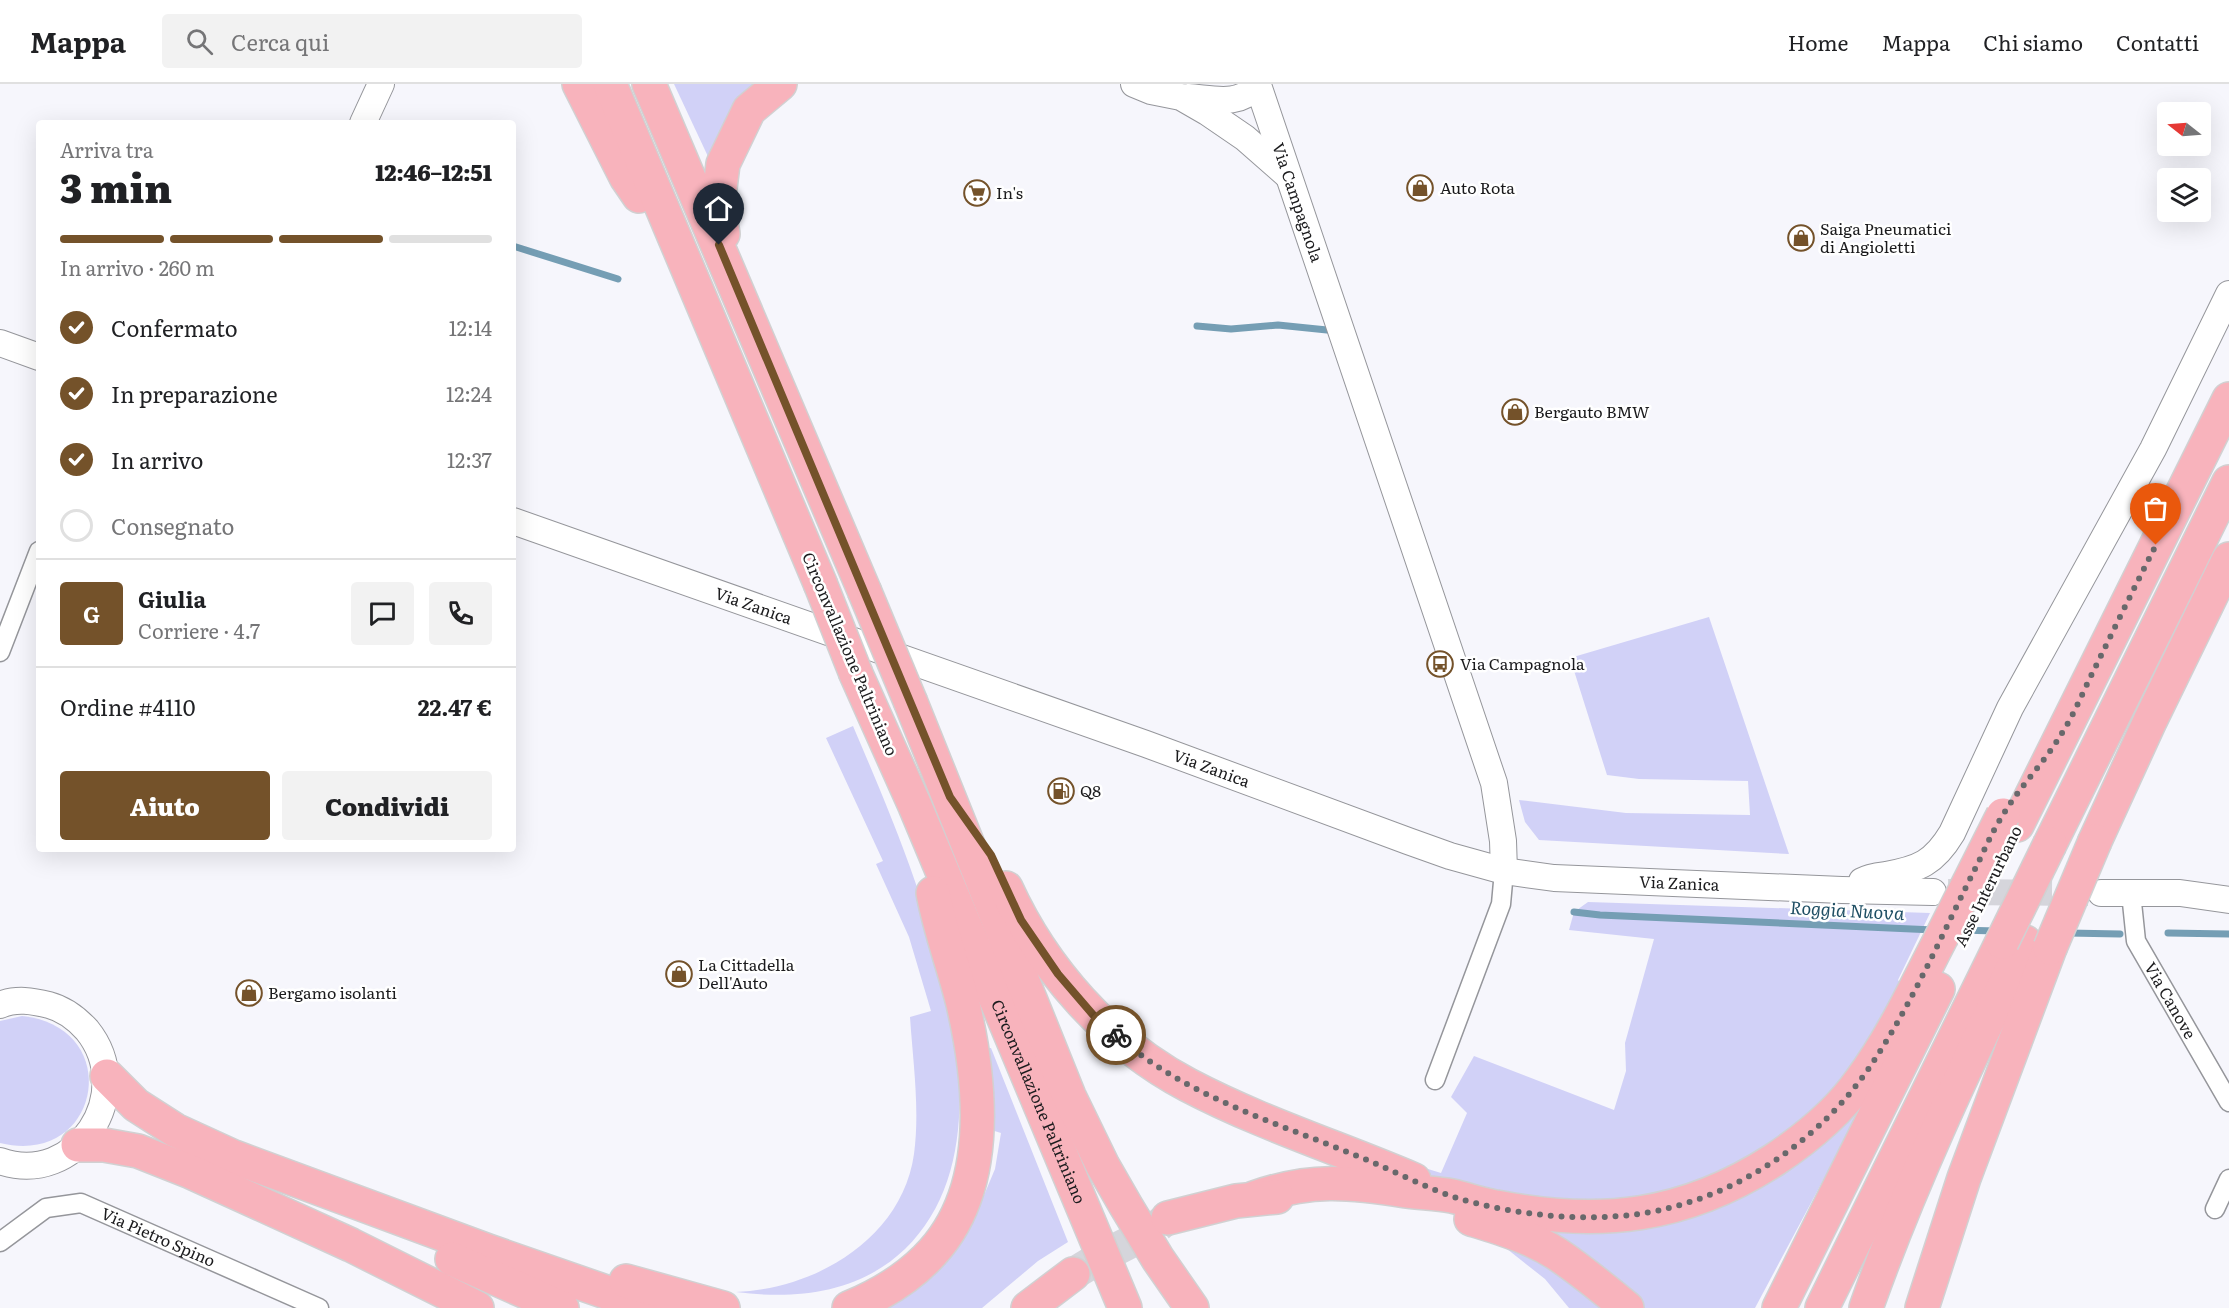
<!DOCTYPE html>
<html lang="it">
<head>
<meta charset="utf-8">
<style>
	:root { --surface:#fff; --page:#f2f2f2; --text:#202124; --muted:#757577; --line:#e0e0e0; --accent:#74522a }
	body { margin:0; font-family:Literata,serif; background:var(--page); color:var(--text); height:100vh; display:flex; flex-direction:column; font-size:22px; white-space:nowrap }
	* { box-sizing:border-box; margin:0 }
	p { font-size:20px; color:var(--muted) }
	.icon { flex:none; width:33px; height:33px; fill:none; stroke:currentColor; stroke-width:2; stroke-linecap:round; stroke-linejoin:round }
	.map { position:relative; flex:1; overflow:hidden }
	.side { position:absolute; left:36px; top:36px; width:480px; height:732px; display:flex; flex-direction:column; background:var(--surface); border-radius:6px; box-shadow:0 6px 24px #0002 }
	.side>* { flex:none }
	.needle { width:39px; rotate:287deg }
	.controls { position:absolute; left:2157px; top:18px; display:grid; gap:12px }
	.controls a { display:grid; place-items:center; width:54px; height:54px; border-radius:6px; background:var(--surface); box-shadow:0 6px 24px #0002; font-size:30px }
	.pin { position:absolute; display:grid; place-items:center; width:51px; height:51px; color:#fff; margin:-62px -26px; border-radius:50% 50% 50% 0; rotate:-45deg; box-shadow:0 0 6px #0007 }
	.pin .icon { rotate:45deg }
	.courier { position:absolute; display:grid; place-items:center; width:60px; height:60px; margin:-30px; border:4px solid #74522a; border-radius:50%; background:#fff; color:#222; box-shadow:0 2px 8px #0007 }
	.overview em { font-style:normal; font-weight:800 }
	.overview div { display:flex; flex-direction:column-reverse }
	.overview { display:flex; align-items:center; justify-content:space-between; height:102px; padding:0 24px }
	h1 { font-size:39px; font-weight:800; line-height:45px }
	.bar { display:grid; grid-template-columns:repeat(4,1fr); gap:9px 6px; align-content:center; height:72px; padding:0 24px }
	.bar i { height:8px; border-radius:4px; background:var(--line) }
	.bar .current { background:var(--accent) }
	.bar p { grid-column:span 4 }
	.line { display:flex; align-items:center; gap:15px; padding:0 24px; border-top:2px solid var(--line) }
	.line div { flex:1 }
	.round { display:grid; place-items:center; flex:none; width:63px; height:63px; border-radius:6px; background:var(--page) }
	ol { padding:0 24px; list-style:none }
	li { display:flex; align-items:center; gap:18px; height:66px }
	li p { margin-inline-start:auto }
	li .icon { padding:6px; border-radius:50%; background:var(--accent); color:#fff; stroke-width:4 }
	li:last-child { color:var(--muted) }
	li i { width:33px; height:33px; border:3px solid var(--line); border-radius:50% }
	.button { display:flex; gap:12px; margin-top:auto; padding:12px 24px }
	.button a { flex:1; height:69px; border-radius:6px; background:var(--accent); color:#fff; font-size:24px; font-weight:800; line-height:69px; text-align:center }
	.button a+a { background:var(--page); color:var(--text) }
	header { display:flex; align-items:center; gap:36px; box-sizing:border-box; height:84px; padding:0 30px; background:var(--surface); border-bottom:2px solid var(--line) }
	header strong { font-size:28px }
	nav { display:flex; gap:33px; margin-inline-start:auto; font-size:21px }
	.search { width:420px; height:54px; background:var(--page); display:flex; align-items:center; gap:15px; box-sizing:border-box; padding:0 21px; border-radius:6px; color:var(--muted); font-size:22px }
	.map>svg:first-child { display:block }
	.green { fill:#d1d1f7 }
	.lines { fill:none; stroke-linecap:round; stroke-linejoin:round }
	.stream { stroke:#759eb4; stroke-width:7 }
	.secondary-tunnel { stroke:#d5d5db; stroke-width:26; stroke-dasharray:26 13; stroke-linecap:butt }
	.highway-tunnel { stroke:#d5d5db; stroke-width:33; stroke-dasharray:33 16; stroke-linecap:butt }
	.street-casing { stroke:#95969b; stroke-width:21 }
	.secondary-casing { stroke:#95969b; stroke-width:28 }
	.highway-casing { stroke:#d1d1d2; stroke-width:36 }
	.street { stroke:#fff; stroke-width:18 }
	.secondary { stroke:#fff; stroke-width:26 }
	.highway { stroke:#f8b3bc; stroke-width:33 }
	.highway-bridge-casing { stroke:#d1d1d2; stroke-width:36; stroke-linecap:butt }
	.highway-bridge { stroke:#f8b3bc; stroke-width:33 }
	.done { stroke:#68686b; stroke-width:6; stroke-dasharray:0 10.8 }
	.route { stroke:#74522a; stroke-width:8 }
	.labels { text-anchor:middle; stroke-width:5; stroke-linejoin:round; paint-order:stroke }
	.poi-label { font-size:16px; fill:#1b1b1d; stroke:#fff; text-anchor:start }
	.street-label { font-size:16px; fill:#1b1b1d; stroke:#fff }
	.water-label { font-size:18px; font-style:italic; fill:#1f4f64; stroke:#fff }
</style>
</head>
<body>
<header>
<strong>Mappa</strong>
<div class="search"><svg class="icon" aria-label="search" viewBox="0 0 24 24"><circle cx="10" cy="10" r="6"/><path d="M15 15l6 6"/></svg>Cerca qui</div>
<nav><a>Home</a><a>Mappa</a><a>Chi siamo</a><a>Contatti</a></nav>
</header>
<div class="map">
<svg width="2229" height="1224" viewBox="0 0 2229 1224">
	<rect width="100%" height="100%" fill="#f6f6fc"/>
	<!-- green -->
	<g class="green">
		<path d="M 674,0 L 768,0 L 712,81 Z"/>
		<path d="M 1709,533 L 1789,770 L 1539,756 L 1525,738 L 1519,716 L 1626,729 L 1750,731 L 1748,697 L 1639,695 L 1607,691 L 1570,574 Z"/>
		<path d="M 853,642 C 909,774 1030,1043 905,1165 C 859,1209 797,1216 736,1208 C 815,1205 902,1155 914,1070 C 920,1025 913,978 910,933 L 931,927 L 909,853 L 876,780 L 883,777 L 826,654 Z"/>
		<path d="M 1588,818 L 1930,829 L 1898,896 L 1904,903 L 1835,1015 L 1751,1077 L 1652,1115 L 1545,1120 L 1424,1092 L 1428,1085 L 1441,1089 L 1467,1029 L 1451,1013 L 1474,972 L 1614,1026 L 1626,987 L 1625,959 L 1654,855 L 1569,846 L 1574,828 Z"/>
		<path d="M 22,932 C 126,943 101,1084 0,1059 L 0,937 Z"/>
		<path d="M 985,964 L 991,964 L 1068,1158 L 1038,1177 L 982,1224 L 882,1224 L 964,1148 L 982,1116 L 995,1085 L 1001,1049 L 988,1045 Z"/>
		<path d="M 1868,1012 L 1755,1224 L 1569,1224 L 1545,1195 L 1473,1138 L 1647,1138 Z"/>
	</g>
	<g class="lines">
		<!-- stream -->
		<g class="stream">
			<path d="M 513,162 L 618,195"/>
			<path d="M 1197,242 L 1231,245 L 1278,241 L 1327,246"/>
			<path d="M 1574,828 L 1600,831 L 1934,846"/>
			<path d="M 1957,846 L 1997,847"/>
			<path d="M 2068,849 L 2120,850"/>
			<path d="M 2168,849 L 2229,850"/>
		</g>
		<!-- secondary-tunnel -->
		<path class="secondary-tunnel" d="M 1948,808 L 2088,809"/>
		<!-- highway-tunnel -->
		<path class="highway-tunnel" d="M 1073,1190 L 1101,1173 L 1152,1147 L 1166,1135"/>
		<!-- street casing -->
		<g class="street-casing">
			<g id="street">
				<path d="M 0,568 L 39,467"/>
				<path id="s1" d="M 2131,809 L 2136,857 L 2229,1018"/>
				<path d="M 1435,996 L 1501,820 L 1504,787"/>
				<path d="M 2215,1125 L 2229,1095"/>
				<path id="s2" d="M 0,1158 L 46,1124 L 81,1119 L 319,1224"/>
			</g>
		</g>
		<!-- secondary casing -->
		<g class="secondary-casing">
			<g id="secondary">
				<path d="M 1134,0 L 1151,7 L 1181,13 L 1207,28 L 1245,54 L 1286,90"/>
				<path id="s3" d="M 1258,1 L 1494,699 L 1503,757 L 1504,787"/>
				<path d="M 1188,13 C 1215,15 1238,23 1258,1"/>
				<path d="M 363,39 L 381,0"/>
				<path d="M 0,259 L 39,273"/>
				<path id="s4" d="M 513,437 L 1146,660 L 1408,757 L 1450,772 L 1504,787 L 1554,794 L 1842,806 L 1933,808"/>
				<path d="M 1862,797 C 1869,793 1878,792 1886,791 C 1919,785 1934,779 1952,749 L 2010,624 L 2153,365 L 2229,210"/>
				<path d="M 2101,809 L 2180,809 L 2229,816"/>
				<path d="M 0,921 C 16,914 33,917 49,921 C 64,925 77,935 87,946 C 138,1009 76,1104 0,1077"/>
			</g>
		</g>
		<!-- highway casing -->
		<g class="highway-casing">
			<g id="highway">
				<path d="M 579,0 L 626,93 L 639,112"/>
				<path d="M 610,0 L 820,499"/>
				<path d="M 649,0 L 864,506"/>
				<path d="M 723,150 L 718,120 L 723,80 L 749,26 L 780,0"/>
				<path id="s5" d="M 856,590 L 915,722 L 1125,1224"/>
				<path d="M 911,619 L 1069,1012 L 1103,1082 L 1126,1122 L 1158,1175 L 1192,1224"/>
				<path d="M 2017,741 L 2229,315"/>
				<path d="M 2095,757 L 2150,637 L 2229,475"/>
				<path d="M 2050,760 L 2229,398"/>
				<path d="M 1006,804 C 1043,885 1108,959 1188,1001 C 1260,1039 1339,1064 1414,1096"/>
				<path d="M 107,992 L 136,1021 L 175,1046 L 234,1073 L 488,1167 L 652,1224"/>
				<path d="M 78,1061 L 104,1061 L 138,1067 L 191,1088 L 351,1161 L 477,1224"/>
				<path d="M 1254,1114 C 1310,1094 1349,1098 1406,1107 C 1421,1109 1437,1109 1452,1112 C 1466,1115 1481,1121 1496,1123 C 1600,1143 1684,1134 1774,1076 C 1807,1054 1838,1029 1861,996 C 1893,953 1916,902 1941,854"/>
				<path d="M 1168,1134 L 1236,1117 L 1277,1113"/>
				<path d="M 1471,1135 C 1500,1144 1531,1153 1557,1170 C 1581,1186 1604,1205 1627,1224"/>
				<path d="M 452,1175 L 562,1224"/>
				<path d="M 626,1197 L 723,1224"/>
				<path d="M 849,1224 C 878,1212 904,1197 926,1175 C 992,1111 982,1002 963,920 C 954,883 940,847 933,809"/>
				<path d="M 1028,1224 L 1073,1190"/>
				<path d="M 1779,1224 L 1938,905"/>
				<path d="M 1822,1224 L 2002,858"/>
				<path d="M 1866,1224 C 1910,1099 1968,978 2025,858"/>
				<path d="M 1922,1224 L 1964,1094 L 2050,864"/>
			</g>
		</g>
		<!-- street -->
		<use href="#street" class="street"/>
		<!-- secondary -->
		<use href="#secondary" class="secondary"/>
		<!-- highway -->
		<use href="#highway" class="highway"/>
		<!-- highway-bridge casing -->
		<g class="highway-bridge-casing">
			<g id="highway-bridge">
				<path d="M 820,499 L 856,590"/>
				<path d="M 864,506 L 911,619"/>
				<path d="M 1941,854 L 2003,731"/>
				<path d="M 2002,858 L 2050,760"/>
				<path d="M 2050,864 L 2095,757"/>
			</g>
		</g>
		<!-- highway-bridge -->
		<use href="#highway-bridge" class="highway-bridge"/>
	</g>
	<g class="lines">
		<!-- done -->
		<path class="done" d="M 1116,951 C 1189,1016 1286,1041 1374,1079 C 1400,1090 1427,1104 1454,1113 C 1518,1133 1603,1141 1669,1124 C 1753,1103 1829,1047 1875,975 C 1913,917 1942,851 1973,789 C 1983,770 1991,749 2003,731 C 2020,702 2045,678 2062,649 C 2075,629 2084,605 2095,584 C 2115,543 2135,502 2156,461"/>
		<!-- route -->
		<path class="route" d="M 719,161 L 950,713 L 991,771 L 1021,836 L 1058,890 L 1095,933 L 1116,951"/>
	</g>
	<!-- icons -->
	<defs>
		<g id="shop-ring" transform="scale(1.35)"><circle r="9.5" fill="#fff" stroke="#74522a" stroke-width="1.5"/><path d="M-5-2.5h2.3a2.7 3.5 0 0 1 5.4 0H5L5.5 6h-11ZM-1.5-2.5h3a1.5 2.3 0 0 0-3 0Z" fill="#74522a"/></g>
		<g id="supermarket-ring" transform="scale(1.35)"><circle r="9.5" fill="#fff" stroke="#74522a" stroke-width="1.5"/><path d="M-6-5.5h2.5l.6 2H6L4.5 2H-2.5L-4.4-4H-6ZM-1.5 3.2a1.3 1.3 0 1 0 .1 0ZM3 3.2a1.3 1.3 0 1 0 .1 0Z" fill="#74522a"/></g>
		<g id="bus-ring" transform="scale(1.35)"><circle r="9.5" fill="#fff" stroke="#74522a" stroke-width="1.5"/><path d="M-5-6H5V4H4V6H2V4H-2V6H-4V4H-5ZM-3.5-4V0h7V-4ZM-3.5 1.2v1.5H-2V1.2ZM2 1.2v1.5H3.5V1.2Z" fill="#74522a"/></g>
		<g id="fuel-ring" transform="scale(1.35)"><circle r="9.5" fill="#fff" stroke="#74522a" stroke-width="1.5"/><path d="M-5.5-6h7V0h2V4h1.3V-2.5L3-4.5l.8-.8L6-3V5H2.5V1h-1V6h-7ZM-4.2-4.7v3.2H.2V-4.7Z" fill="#74522a"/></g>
	</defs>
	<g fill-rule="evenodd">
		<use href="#shop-ring" x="1420" y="104"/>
		<use href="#supermarket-ring" x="977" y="109"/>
		<use href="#shop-ring" x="1801" y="154"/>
		<use href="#shop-ring" x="1515" y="328"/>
		<use href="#bus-ring" x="1440" y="580"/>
		<use href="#fuel-ring" x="1061" y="707"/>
		<use href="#shop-ring" x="679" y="890"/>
		<use href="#shop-ring" x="249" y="909"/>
	</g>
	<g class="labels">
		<!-- poi labels -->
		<g class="poi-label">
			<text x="1440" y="110">Auto Rota</text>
			<text x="996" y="115">In's</text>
			<text x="1820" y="151">Saiga Pneumatici<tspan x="1820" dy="18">di Angioletti</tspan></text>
			<text x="1534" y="334">Bergauto BMW</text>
			<text x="1460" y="586">Via Campagnola</text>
			<text x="1080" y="713">Q8</text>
			<text x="698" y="887">La Cittadella<tspan x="698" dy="18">Dell'Auto</tspan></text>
			<text x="268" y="915">Bergamo isolanti</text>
		</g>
		<!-- street labels -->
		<g class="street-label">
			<text dy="6" stroke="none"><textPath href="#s3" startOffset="124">Via Campagnola</textPath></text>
			<text dy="6" stroke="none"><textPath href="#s4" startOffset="255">Via Zanica</textPath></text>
			<text transform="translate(850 570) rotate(67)" y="6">Circonvallazione Paltriniano</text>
			<text dy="6" stroke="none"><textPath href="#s4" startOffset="741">Via Zanica</textPath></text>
			<text dy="6" stroke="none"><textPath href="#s4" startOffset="1227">Via Zanica</textPath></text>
			<text transform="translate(1988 802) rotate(-64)" y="6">Asse Interurbano</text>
			<text dy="6" stroke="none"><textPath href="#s1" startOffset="117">Via Canove</textPath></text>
			<text dy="6" stroke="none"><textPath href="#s5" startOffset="465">Circonvallazione Paltriniano</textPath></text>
			<text dy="6" stroke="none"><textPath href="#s2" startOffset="177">Via Pietro Spino</textPath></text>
		</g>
		<!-- water labels -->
		<g class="water-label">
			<text transform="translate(1847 827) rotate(3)" y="6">Roggia Nuova</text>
		</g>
	</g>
</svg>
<div class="controls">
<a><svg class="needle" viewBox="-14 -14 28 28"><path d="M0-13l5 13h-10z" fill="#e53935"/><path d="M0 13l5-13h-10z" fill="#757577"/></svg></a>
<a><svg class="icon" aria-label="layers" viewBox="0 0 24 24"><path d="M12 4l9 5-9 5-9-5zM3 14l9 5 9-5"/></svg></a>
</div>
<div class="pin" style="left:2156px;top:461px;background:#ea580c"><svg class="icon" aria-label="bag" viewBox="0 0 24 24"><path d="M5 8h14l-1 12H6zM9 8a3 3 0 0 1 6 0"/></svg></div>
<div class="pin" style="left:719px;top:161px;background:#1f2937"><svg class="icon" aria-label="home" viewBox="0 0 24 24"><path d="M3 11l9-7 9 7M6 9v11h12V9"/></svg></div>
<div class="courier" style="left:1116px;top:951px"><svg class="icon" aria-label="bike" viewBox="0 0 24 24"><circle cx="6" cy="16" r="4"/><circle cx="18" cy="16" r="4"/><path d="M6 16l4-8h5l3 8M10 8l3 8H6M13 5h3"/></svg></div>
<section class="side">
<div class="overview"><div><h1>3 min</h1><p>Arriva tra</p></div><em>12:46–12:51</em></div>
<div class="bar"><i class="current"></i><i class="current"></i><i class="current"></i><i></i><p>In arrivo · 260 m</p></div>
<ol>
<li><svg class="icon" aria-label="check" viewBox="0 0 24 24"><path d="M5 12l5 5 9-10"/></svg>Confermato<p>12:14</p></li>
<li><svg class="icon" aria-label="check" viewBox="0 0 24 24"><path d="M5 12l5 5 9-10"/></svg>In preparazione<p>12:24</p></li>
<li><svg class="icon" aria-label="check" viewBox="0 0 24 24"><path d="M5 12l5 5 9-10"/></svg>In arrivo<p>12:37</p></li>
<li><i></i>Consegnato</li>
</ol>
<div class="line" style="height:108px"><b class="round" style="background:var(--accent);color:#fff">G</b><div><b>Giulia</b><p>Corriere · 4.7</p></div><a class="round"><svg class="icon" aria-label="chat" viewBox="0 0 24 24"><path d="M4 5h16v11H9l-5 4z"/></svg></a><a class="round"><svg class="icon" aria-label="phone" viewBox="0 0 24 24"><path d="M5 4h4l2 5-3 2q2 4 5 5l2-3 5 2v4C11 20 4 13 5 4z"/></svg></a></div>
<div class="line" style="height:78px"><div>Ordine #4110</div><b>22.47 €</b></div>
<div class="button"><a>Aiuto</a><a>Condividi</a></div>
</section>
</div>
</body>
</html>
